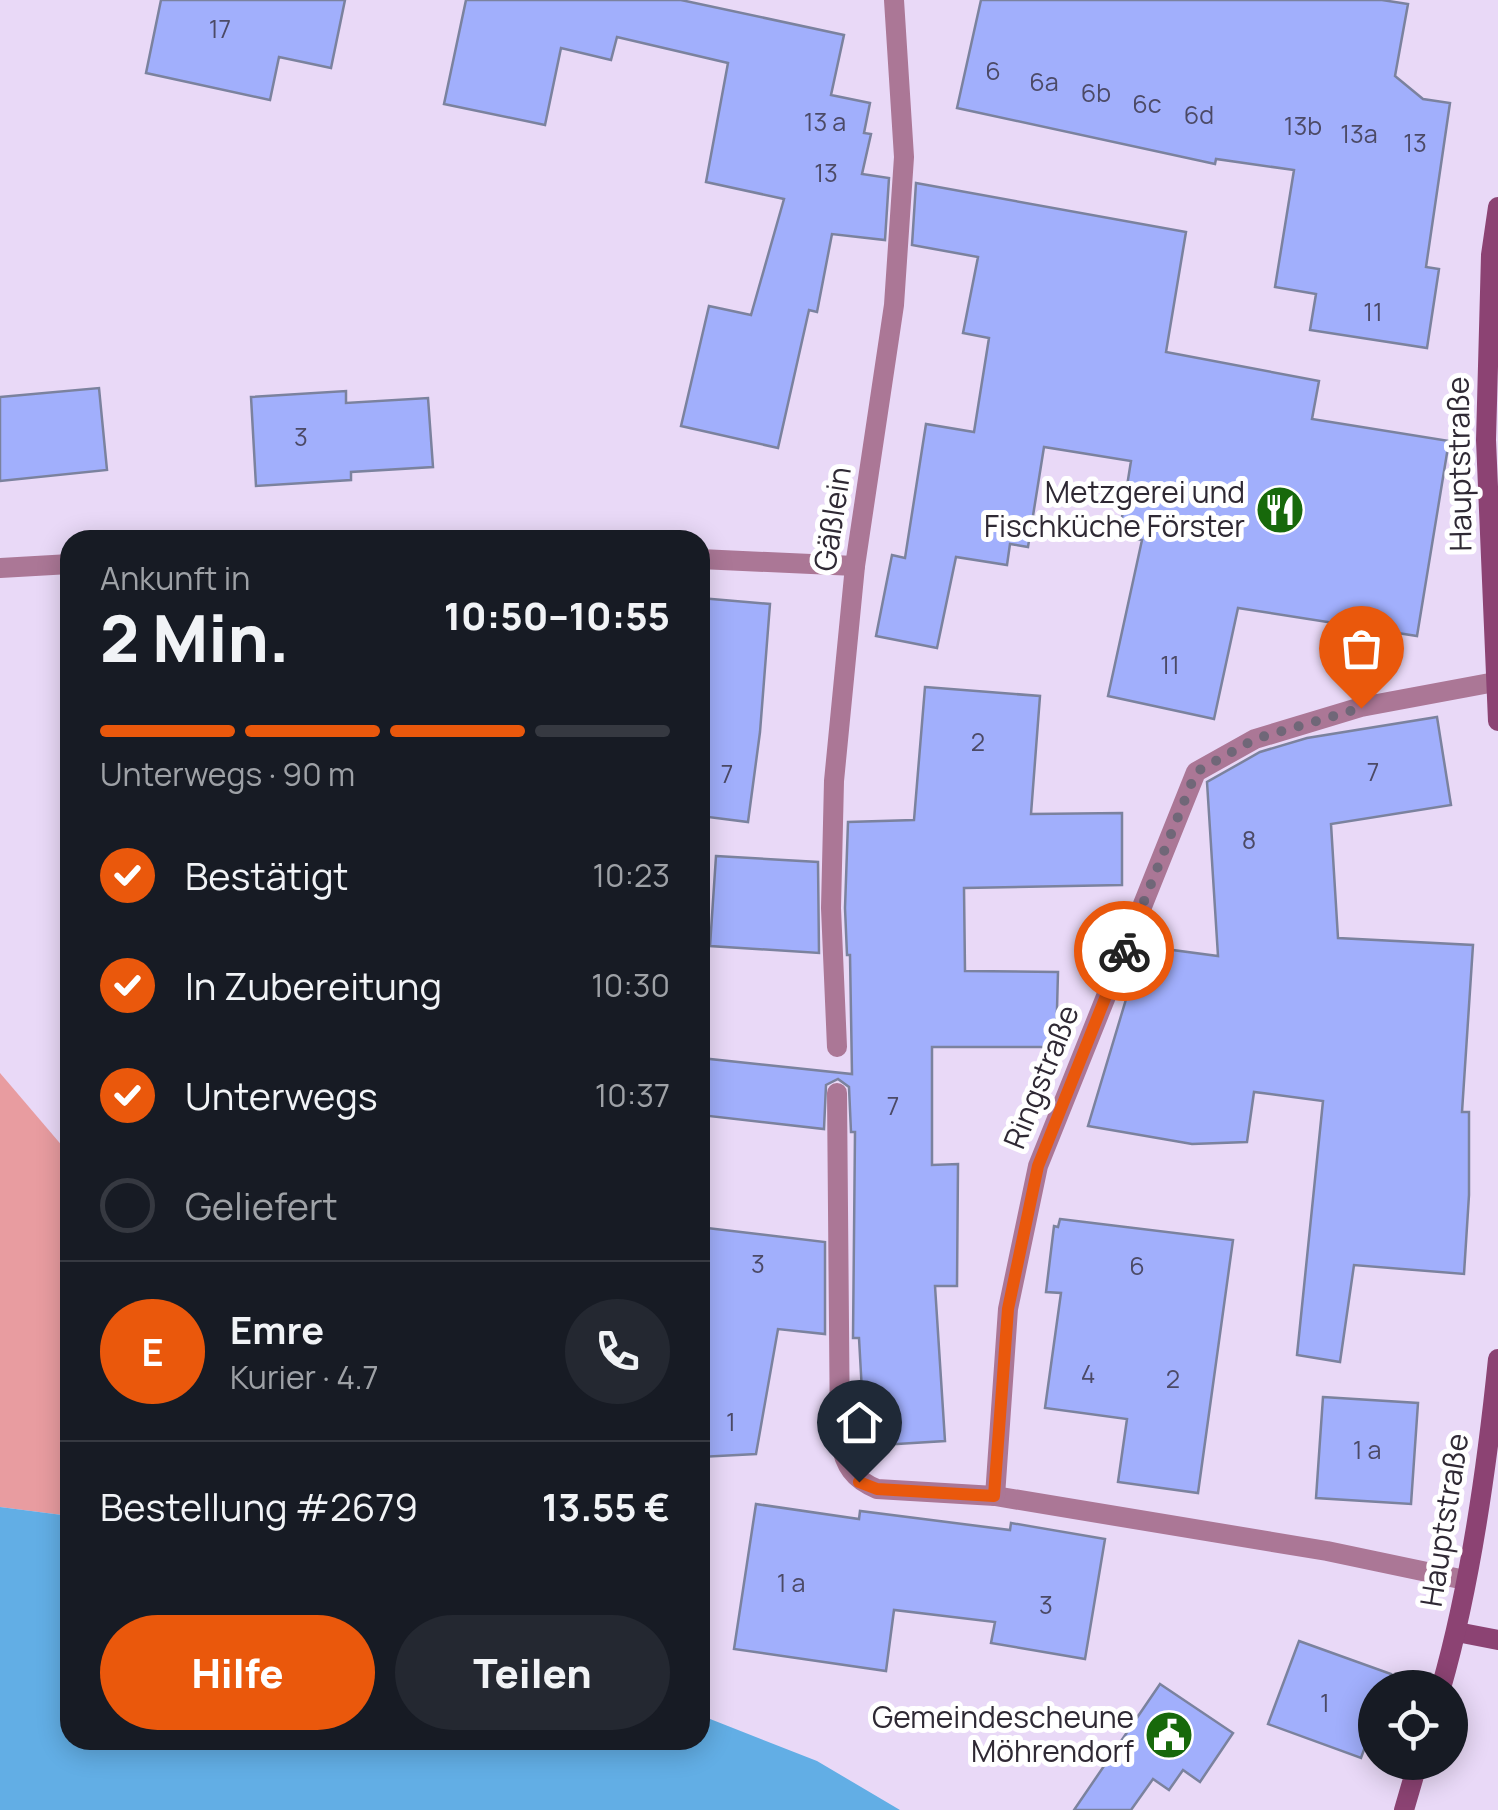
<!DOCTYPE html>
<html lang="de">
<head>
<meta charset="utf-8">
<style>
	:root { --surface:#171b24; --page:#242831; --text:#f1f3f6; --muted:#9ea1a6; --line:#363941; --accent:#ea580c }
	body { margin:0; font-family:Manrope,sans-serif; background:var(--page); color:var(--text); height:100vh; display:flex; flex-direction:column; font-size:38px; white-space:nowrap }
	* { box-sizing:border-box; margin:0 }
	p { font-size:32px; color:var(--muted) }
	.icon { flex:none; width:55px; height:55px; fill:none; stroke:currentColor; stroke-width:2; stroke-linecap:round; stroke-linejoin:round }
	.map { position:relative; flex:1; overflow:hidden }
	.details { position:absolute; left:60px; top:530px; width:650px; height:1220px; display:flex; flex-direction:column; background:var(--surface); border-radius:30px; box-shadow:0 5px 25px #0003 }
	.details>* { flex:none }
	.fabs { position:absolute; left:1358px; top:1670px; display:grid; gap:20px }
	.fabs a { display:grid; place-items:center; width:110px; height:110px; border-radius:50%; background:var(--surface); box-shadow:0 5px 25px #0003; font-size:50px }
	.pin { position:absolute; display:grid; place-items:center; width:85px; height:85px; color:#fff; margin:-102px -42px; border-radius:50% 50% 50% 0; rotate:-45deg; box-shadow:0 0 10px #0007 }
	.pin .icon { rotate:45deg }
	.courier { position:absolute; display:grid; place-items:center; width:100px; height:100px; margin:-50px; border:8px solid #ea580c; border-radius:50%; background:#fff; color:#222; box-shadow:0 2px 12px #0007 }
	.overview em { font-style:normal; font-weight:800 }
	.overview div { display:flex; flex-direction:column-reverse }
	.overview { display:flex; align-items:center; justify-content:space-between; height:170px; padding:0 40px }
	h1 { font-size:65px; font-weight:800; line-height:75px }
	.bar { display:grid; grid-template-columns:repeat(4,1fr); gap:15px 10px; align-content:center; height:120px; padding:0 40px }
	.bar i { height:12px; border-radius:8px; background:var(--line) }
	.bar .selected { background:var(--accent) }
	.bar p { grid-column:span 4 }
	.line { display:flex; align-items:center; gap:25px; padding:0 40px; border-top:2px solid var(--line) }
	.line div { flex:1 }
	.round { display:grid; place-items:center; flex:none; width:105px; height:105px; border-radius:52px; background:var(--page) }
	ol { padding:0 40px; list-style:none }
	li { display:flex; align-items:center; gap:30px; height:110px }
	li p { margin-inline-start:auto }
	li .icon { padding:10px; border-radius:50%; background:var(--accent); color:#fff; stroke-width:4 }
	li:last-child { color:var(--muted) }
	li i { width:55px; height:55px; border:5px solid var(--line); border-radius:50% }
	.primary-button { display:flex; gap:20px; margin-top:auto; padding:20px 40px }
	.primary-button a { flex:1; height:115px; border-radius:60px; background:var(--accent); color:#fff; font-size:40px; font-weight:800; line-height:115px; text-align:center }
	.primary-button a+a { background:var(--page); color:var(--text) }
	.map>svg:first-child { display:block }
	.green { fill:#e89ca0 }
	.water { fill:#62aee5 }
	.building { fill:#a1affc; stroke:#7b829e; stroke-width:2.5 }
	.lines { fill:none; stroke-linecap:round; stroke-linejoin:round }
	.street { stroke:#ab7796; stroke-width:20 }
	.secondary { stroke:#8c4373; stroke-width:20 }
	.done { stroke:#706778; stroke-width:10; stroke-dasharray:0 18 }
	.route { stroke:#ea580c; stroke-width:12 }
	.labels { text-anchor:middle; stroke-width:10; stroke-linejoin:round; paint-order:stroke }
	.number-label { font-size:25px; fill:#4c4a66 }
	.street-label { font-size:30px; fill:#2f2934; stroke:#fff }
	.poi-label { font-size:30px; fill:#2f2934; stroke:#fff; text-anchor:end }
</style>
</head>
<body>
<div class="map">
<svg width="1498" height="1810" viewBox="0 0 1498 1810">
	<rect width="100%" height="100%" fill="#e9d9f7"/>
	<!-- green -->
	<path class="green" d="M 0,1073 L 70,1155 L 70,1516 L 0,1507 Z"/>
	<!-- water -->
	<path class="water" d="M 0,1507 L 70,1516 L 70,1740 L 700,1740 L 700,1715 L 817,1761 L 900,1810 L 0,1810 Z"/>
	<!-- building -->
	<g class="building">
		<path d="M 161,0 L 345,0 L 331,68 L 279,57 L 270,100 L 146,73 Z"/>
		<path d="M 466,0 L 681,0 L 844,35 L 831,95 L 870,103 L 864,133 L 871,134 L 862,174 L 889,178 L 885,240 L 832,234 L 817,312 L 809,310 L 778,448 L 681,426 L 709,306 L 751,315 L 784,199 L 706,182 L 728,63 L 617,37 L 611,60 L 561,48 L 545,125 L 444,104 Z"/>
		<path d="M 981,0 L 1382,0 L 1408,4 L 1395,76 L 1423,99 L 1450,103 L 1426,267 L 1439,269 L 1427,348 L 1310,330 L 1316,294 L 1275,287 L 1294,170 L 1216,159 L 1215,164 L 957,108 Z"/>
		<path d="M 916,183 L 1186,232 L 1166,352 L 1319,381 L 1312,419 L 1449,441 L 1417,636 L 1238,608 L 1214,719 L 1108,696 L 1142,540 L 1119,536 L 1131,461 L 1044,447 L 1028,547 L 1010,544 L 1007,565 L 956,557 L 937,648 L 876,636 L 892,555 L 905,558 L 926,424 L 974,432 L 989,338 L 963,333 L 978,257 L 912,245 Z"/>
		<path d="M 99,388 L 107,470 L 0,481 L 0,397 Z"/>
		<path d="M 346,391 L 346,403 L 428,398 L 433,467 L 351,472 L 351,480 L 256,486 L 251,397 Z"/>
		<path d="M 700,598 L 770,604 L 760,732 L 748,822 L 700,816 Z"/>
		<path d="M 925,687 L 1040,696 L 1031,814 L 1122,813 L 1122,885 L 964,888 L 965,971 L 1058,972 L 1056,1047 L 932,1047 L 932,1165 L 958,1164 L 957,1286 L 935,1286 L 945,1441 L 865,1446 L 859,1338 L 853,1338 L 855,1132 L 851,1132 L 849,1087 L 838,1079 L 826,1085 L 824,1129 L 700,1115 L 700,1058 L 852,1074 L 850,955 L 847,955 L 845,908 L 848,822 L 914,820 Z"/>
		<path d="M 1437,717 L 1451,805 L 1331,824 L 1338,938 L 1473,945 L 1462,1112 L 1469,1112 L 1469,1195 L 1464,1274 L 1354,1265 L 1340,1362 L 1297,1355 L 1323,1101 L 1254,1092 L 1247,1142 L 1192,1144 L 1088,1126 L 1142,946 L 1218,956 L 1207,782 L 1260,752 L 1307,738 Z"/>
		<path d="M 716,856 L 818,862 L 819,953 L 710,946 Z"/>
		<path d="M 1060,1219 L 1233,1240 L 1198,1493 L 1118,1482 L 1127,1419 L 1045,1408 L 1061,1293 L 1046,1292 L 1054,1226 L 1058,1227 Z"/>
		<path d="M 707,1228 L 825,1242 L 825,1334 L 778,1329 L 756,1454 L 700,1457 L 700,1287 Z"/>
		<path d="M 1323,1397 L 1418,1403 L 1411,1504 L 1316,1498 Z"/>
		<path d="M 756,1504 L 859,1519 L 860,1511 L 1010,1530 L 1011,1523 L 1105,1539 L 1085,1659 L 991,1643 L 995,1622 L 894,1610 L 886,1671 L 734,1649 Z"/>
		<path d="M 1299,1641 L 1391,1674 L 1386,1688 L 1375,1688 L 1375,1719 L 1361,1758 L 1268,1724 Z"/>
		<path d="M 1160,1684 L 1233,1733 L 1200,1782 L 1183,1770 L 1169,1790 L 1153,1779 L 1131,1810 L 1074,1810 Z"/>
	</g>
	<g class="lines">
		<!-- street -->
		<g class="street">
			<path d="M 700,559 L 855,566"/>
			<path d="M 0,568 L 70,564"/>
			<path d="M 837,1047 L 831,908 L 834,781 L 855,566 L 894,305 L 904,157 L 894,0"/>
			<path d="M 837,1093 L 840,1441 C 845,1466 853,1479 877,1489 L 995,1496 L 1327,1551 L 1465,1580"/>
			<path d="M 995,1496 L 1008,1309 L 1038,1166 L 1196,772 L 1255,739 L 1361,707 L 1495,682"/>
		</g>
		<!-- secondary -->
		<g class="secondary">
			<path d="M 1498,207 L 1491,255 L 1486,440 L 1498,721"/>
			<path d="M 1457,1632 L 1498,1640"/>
			<path d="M 1441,1688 C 1471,1584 1487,1467 1498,1359"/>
			<path d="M 1404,1810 L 1418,1762"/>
		</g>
	</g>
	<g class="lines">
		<!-- done -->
		<path class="done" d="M 1124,951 L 1196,772 L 1255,739 L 1361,708"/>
		<!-- route -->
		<path class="route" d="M 859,1482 L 877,1489 L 994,1496 L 1008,1309 L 1038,1166 L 1124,951"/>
	</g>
	<!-- icons -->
	<defs>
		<g id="restaurant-disc" transform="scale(2.5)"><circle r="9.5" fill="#17690b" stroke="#fff"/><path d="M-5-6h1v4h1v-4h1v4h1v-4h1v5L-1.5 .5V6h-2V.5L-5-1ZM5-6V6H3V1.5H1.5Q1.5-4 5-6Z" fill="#fff"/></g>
		<g id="civic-disc" transform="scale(2.5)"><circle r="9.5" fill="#17690b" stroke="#fff"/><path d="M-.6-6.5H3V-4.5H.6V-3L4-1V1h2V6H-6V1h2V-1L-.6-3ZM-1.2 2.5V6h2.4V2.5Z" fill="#fff"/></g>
	</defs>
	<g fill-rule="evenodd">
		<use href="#restaurant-disc" x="1280" y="510"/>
		<use href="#civic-disc" x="1169" y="1735"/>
	</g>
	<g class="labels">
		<!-- number labels -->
		<g class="number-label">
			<text x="220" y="38">17</text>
			<text x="993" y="80">6</text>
			<text x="1044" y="91">6a</text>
			<text x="1096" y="102">6b</text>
			<text x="1147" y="113">6c</text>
			<text x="1199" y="124">6d</text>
			<text x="825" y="131">13 a</text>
			<text x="1303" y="135">13b</text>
			<text x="1359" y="143">13a</text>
			<text x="1415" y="152">13</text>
			<text x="826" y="182">13</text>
			<text x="1373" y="321">11</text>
			<text x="301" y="446">3</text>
			<text x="1170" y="674">11</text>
			<text x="978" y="751">2</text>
			<text x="1373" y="781">7</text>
			<text x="727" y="783">7</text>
			<text x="1249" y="849">8</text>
			<text x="893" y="1115">7</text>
			<text x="758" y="1273">3</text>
			<text x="1137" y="1275">6</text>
			<text x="1088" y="1383">4</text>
			<text x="1173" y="1388">2</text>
			<text x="731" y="1431">1</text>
			<text x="1367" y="1459">1 a</text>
			<text x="791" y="1592">1 a</text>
			<text x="1046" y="1614">3</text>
			<text x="1325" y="1712">1</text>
		</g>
		<!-- street labels -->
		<g class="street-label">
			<text transform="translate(1460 464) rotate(-91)" y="10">Hauptstraße</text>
			<text transform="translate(833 519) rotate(-81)" y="10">Gäßlein</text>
			<text transform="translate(1042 1077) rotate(-68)" y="10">Ringstraße</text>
			<text transform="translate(1445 1520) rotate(-81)" y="10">Hauptstraße</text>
		</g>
		<!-- poi labels -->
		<g class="poi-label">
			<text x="1245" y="503">Metzgerei und<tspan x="1245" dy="34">Fischküche Förster</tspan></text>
			<text x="1134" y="1728">Gemeindescheune<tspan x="1134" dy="34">Möhrendorf</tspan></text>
		</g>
	</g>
</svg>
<div class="fabs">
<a><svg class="icon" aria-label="locate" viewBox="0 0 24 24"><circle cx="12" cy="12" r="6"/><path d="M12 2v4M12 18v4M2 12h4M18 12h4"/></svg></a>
</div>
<div class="pin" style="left:1361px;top:708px;background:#ea580c"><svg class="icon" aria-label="bag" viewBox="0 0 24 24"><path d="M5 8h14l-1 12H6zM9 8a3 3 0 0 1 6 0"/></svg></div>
<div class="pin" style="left:859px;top:1482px;background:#1f2937"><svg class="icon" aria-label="home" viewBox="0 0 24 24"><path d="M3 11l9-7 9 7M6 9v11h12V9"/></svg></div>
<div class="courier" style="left:1124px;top:951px"><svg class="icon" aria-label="bike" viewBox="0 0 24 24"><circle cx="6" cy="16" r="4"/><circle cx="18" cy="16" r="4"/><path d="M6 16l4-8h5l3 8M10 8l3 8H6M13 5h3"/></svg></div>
<section class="details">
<div class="overview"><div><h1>2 Min.</h1><p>Ankunft in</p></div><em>10:50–10:55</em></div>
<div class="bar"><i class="selected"></i><i class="selected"></i><i class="selected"></i><i></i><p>Unterwegs · 90 m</p></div>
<ol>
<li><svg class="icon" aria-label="check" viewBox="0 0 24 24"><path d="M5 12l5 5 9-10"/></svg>Bestätigt<p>10:23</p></li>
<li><svg class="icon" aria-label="check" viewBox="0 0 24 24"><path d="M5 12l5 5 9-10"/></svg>In Zubereitung<p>10:30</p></li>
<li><svg class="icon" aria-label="check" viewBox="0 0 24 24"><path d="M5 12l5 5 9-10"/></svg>Unterwegs<p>10:37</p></li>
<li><i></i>Geliefert</li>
</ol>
<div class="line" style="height:180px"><b class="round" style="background:var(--accent);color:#fff">E</b><div><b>Emre</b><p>Kurier · 4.7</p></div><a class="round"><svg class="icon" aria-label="phone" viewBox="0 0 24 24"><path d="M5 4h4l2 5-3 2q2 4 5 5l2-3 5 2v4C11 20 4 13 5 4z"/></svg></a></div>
<div class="line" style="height:130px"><div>Bestellung #2679</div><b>13.55 €</b></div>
<div class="primary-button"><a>Hilfe</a><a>Teilen</a></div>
</section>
</div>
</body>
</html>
